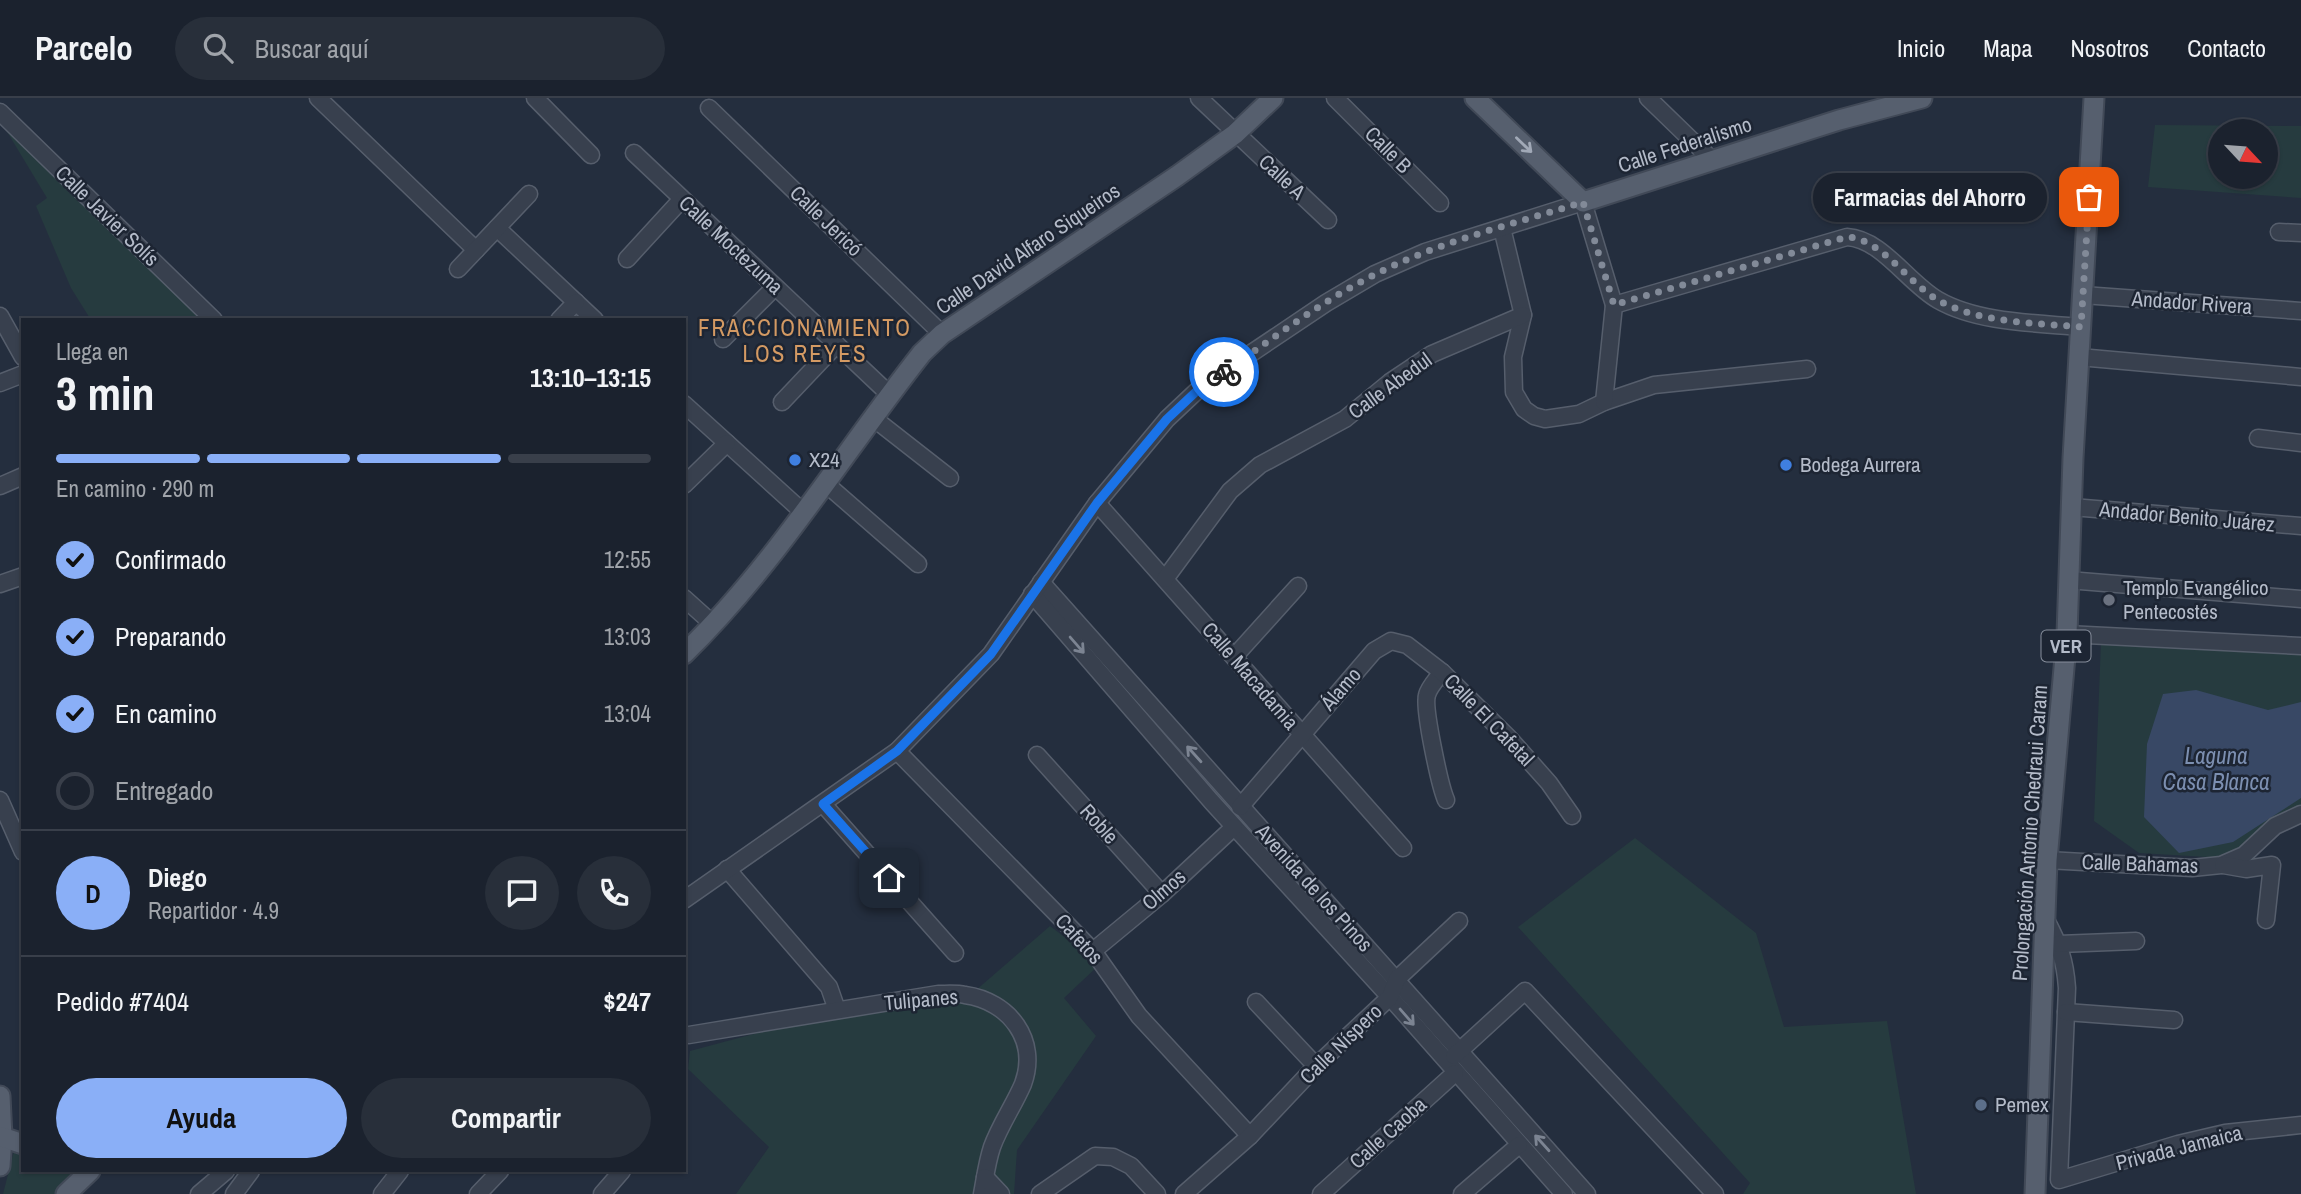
<!DOCTYPE html>
<html lang="es">
<head>
<meta charset="utf-8">
<style>
	:root { --surface:#1b222e; --page:#282f3a; --text:#f1f3f6; --muted:#a0a4aa; --line:#393f4a; --accent:#8aaff7 }
	body { margin:0; font-family:"Archivo Narrow",sans-serif; background:var(--page); color:var(--text); height:100vh; display:flex; flex-direction:column; font-size:26px; white-space:nowrap }
	* { box-sizing:border-box; margin:0 }
	p { font-size:23px; color:var(--muted) }
	.icon { flex:none; width:38px; height:38px; fill:none; stroke:currentColor; stroke-width:2; stroke-linecap:round; stroke-linejoin:round }
	.map { position:relative; flex:1; overflow:hidden }
	.drawer { position:absolute; left:21px; top:220px; width:665px; height:854px; display:flex; flex-direction:column; background:var(--surface); border-radius:0px; box-shadow:0 2px 5px #0004,0 0 0 2px var(--line) }
	.drawer>* { flex:none }
	.needle { width:46px; rotate:116deg }
	.controls { position:absolute; left:2208px; top:21px; display:grid; gap:14px }
	.controls a { display:grid; place-items:center; width:70px; height:70px; border-radius:50%; background:var(--surface); box-shadow:0 2px 5px #0004,0 0 0 2px var(--line); font-size:35px }
	.pin { position:absolute; display:grid; place-items:center; width:60px; height:60px; color:#fff; margin:-30px; border-radius:14px; box-shadow:0 4px 10px #0006 }
	.courier { position:absolute; display:grid; place-items:center; width:70px; height:70px; margin:-35px; border:5px solid #1a73e8; border-radius:50%; background:#fff; color:#222; box-shadow:0 2px 9px #0007 }
	.bubble { position:absolute; height:49px; border-radius:24px; background:var(--surface); box-shadow:0 2px 5px #0004,0 0 0 2px var(--line); font-size:23px; font-weight:800; line-height:49px; text-align:center }
	.headline em { font-style:normal; font-weight:800 }
	.headline div { display:flex; flex-direction:column-reverse }
	.headline { display:flex; align-items:center; justify-content:space-between; height:119px; padding:0 35px }
	h1 { font-size:46px; font-weight:800; line-height:52px }
	.bar { display:grid; grid-template-columns:repeat(4,1fr); gap:10px 7px; align-content:center; height:84px; padding:0 35px }
	.bar i { height:9px; border-radius:5px; background:var(--line) }
	.bar .active { background:var(--accent) }
	.bar p { grid-column:span 4 }
	.line { display:flex; align-items:center; gap:18px; padding:0 35px; border-top:2px solid var(--line) }
	.line div { flex:1 }
	.round { display:grid; place-items:center; flex:none; width:74px; height:74px; border-radius:37px; background:var(--page) }
	ol { padding:0 35px; list-style:none }
	li { display:flex; align-items:center; gap:21px; height:77px }
	li p { margin-inline-start:auto }
	li .icon { padding:7px; border-radius:50%; background:var(--accent); color:#111; stroke-width:4 }
	li:last-child { color:var(--muted) }
	li i { width:38px; height:38px; border:4px solid var(--line); border-radius:50% }
	.primary-button { display:flex; gap:14px; margin-top:auto; padding:14px 35px }
	.primary-button a { flex:1; height:80px; border-radius:42px; background:var(--accent); color:#111; font-size:28px; font-weight:800; line-height:80px; text-align:center }
	.primary-button a+a { background:var(--page); color:var(--text) }
	header { display:flex; align-items:center; gap:42px; box-sizing:border-box; height:98px; padding:0 35px; background:var(--surface); border-bottom:2px solid var(--line) }
	header strong { font-size:33px }
	nav { display:flex; gap:38px; margin-inline-start:auto; font-size:24px }
	.search { width:490px; height:63px; background:var(--page); display:flex; align-items:center; gap:18px; box-sizing:border-box; padding:0 24px; border-radius:38px; color:var(--muted); font-size:26px }
	.map>svg:first-child { display:block }
	.green { fill:#263b3f; fill-rule:evenodd }
	.water { fill:#384865 }
	.lines { fill:none; stroke-linecap:round; stroke-linejoin:round }
	.minor-casing { stroke:#565e6c; stroke-width:19 }
	.major-casing { stroke:#414957; stroke-width:23 }
	.minor { stroke:#38404e; stroke-width:16 }
	.major { stroke:#565f6e; stroke-width:19 }
	.oneway { stroke:#a1a9b7 }
	.oneway2 { stroke:#7c8492 }
	.done { stroke:#828a98; stroke-width:7; stroke-dasharray:0 12.6 }
	.route { stroke:#1a73e8; stroke-width:9 }
	.shop-dot { fill:#3f7fe0; stroke:#1d2533; stroke-width:2.5 }
	.worship-dot { fill:#6b7280; stroke:#1d2533; stroke-width:2.5 }
	.service-dot { fill:#5c6f8a; stroke:#1d2533; stroke-width:2.5 }
	.labels { text-anchor:middle; stroke-width:5; stroke-linejoin:round; paint-order:stroke }
	.shield { fill:#1d2533; stroke:#878e9c; stroke-width:2 }
	.shield-label { font-size:19px; font-weight:bold; fill:#b4bbc9 }
	.street-label { font-size:21px; fill:#b4bbc9; stroke:#1d2533 }
	.poi-label { font-size:21px; fill:#b4bbc9; stroke:#1d2533; text-anchor:start }
	.neighbourhood-label { font-size:23px; letter-spacing:2px; fill:#d49a63; stroke:#1d2533 }
	.water-label { font-size:23px; font-style:italic; fill:#7c8fb1; stroke:#1d2533 }
</style>
</head>
<body>
<header>
<strong>Parcelo</strong>
<div class="search"><svg class="icon" aria-label="search" viewBox="0 0 24 24"><circle cx="10" cy="10" r="6"/><path d="M15 15l6 6"/></svg>Buscar aquí</div>
<nav><a>Inicio</a><a>Mapa</a><a>Nosotros</a><a>Contacto</a></nav>
</header>
<div class="map">
<svg width="2301" height="1096" viewBox="0 0 2301 1096">
	<rect width="100%" height="100%" fill="#242e3e"/>
	<!-- green -->
	<g class="green">
		<path d="M 0,22 L 213,222 L 91,222 L 71,190 L 36,108 L 47,100 Z"/>
		<path d="M 2155,27 L 2301,28 L 2301,100 L 2148,89 ZM 2266,33 L 2266,79 L 2221,79 L 2221,33 Z"/>
		<path d="M 2301,543 L 2301,714 L 2224,760 L 2139,755 L 2094,723 L 2101,544 Z"/>
		<path d="M 1635,740 L 1756,835 L 1784,929 L 1887,923 L 1916,1096 L 1743,1096 L 1750,1085 L 1518,829 Z"/>
		<path d="M 1050,828 L 1100,866 L 1064,900 L 1096,938 L 1017,1052 L 1014,1096 L 736,1096 L 769,1049 L 688,971 L 690,953 L 828,916 L 975,893 Z"/>
		<path d="M 14,1053 L 23,1059 L 23,1073 L 82,1073 L 57,1096 L 3,1096 Z"/>
	</g>
	<!-- water -->
	<path class="water" d="M 2196,592 L 2268,612 L 2301,604 L 2301,700 L 2233,744 L 2179,755 L 2144,719 L 2147,646 L 2163,596 Z"/>
	<g class="lines">
		<!-- minor casing -->
		<g class="minor-casing">
			<g id="minor">
				<path d="M 318,0 L 476,152"/>
				<path d="M 535,0 L 591,57"/>
				<path d="M 1199,0 L 1328,122"/>
				<path d="M 1335,0 L 1440,105"/>
				<path d="M 1648,0 L 1711,61"/>
				<path d="M 709,10 L 942,236"/>
				<path d="M 0,14 L 214,222"/>
				<path d="M 634,55 L 889,296"/>
				<path d="M 497,130 L 595,222"/>
				<path d="M 1502,130 L 1523,217 L 1513,259 L 1514,294 L 1524,311 L 1534,318 L 1545,321 L 1579,316 L 1604,304 L 1654,287 L 1807,271"/>
				<path d="M 2279,134 L 2301,135"/>
				<path d="M 627,161 L 682,101"/>
				<path d="M 458,171 L 529,96"/>
				<path d="M 2083,197 L 2301,213"/>
				<path d="M 1614,207 L 1847,139 C 1882,141 1908,185 1938,202 C 1978,225 2037,225 2081,229"/>
				<path d="M 0,218 L 23,259"/>
				<path d="M 559,222 L 576,204"/>
				<path d="M 723,241 L 775,189"/>
				<path d="M 2079,259 L 2301,279"/>
				<path d="M 0,285 L 23,276"/>
				<path d="M 782,304 L 836,247"/>
				<path d="M 684,306 L 804,415"/>
				<path d="M 872,319 L 950,380"/>
				<path d="M 2258,340 L 2301,345"/>
				<path d="M 825,385 L 918,466"/>
				<path d="M 684,387 L 727,345"/>
				<path d="M 0,388 L 23,378"/>
				<path d="M 1097,405 L 1403,750"/>
				<path d="M 2072,409 L 2301,428"/>
				<path d="M 1165,481 L 1230,393 L 1260,367 L 1345,321 L 1390,284 L 1432,256 L 1523,217"/>
				<path d="M 2068,482 L 2301,501"/>
				<path d="M 1041,484 L 1587,1096"/>
				<path d="M 0,486 L 23,478"/>
				<path d="M 1032,496 L 1211,703 L 1390,899 L 1564,1096"/>
				<path d="M 684,500 L 714,527"/>
				<path d="M 2067,536 L 2301,548"/>
				<path d="M 1234,559 L 1298,488"/>
				<path d="M 1442,574 C 1437,581 1429,589 1427,597 C 1423,610 1440,688 1446,702"/>
				<path d="M 897,653 L 1093,853 L 1139,918 L 1250,1038"/>
				<path d="M 1037,657 L 1162,796"/>
				<path d="M 0,702 L 23,754"/>
				<path d="M 823,706 L 955,855"/>
				<path d="M 1240,709 L 1374,553 L 1391,543 L 1407,547 L 1442,574 L 1509,640 L 1549,685 L 1572,718"/>
				<path d="M 2047,762 L 2192,770 L 2221,767 L 2244,757 L 2275,728 L 2301,716"/>
				<path d="M 2223,767 L 2246,771 L 2272,767 L 2266,822"/>
				<path d="M 727,771 L 829,889 L 837,912"/>
				<path d="M 684,802 L 897,653 L 991,556 L 1097,405 L 1167,321 L 1201,289 L 1326,205 L 1375,176 L 1425,154 L 1583,104 L 1614,207 L 1604,304"/>
				<path d="M 2045,820 C 2059,846 2065,861 2067,890 L 2059,1082 L 2178,1046 L 2225,1035 L 2301,1027"/>
				<path d="M 2059,846 L 2136,843"/>
				<path d="M 1093,853 L 1162,796 L 1234,729"/>
				<path d="M 1256,904 L 1316,968"/>
				<path d="M 2066,914 L 2174,922"/>
				<path d="M 689,937 L 938,896 C 947,896 956,895 965,897 C 1009,903 1039,942 1023,986 C 1014,1007 1000,1027 992,1049 C 987,1064 985,1080 982,1096"/>
				<path d="M 1454,958 L 1525,893 L 1715,1096"/>
				<path d="M 985,1079 L 1001,1096"/>
				<path d="M 199,1096 L 226,1073"/>
				<path d="M 234,1096 L 251,1073"/>
				<path d="M 382,1096 L 400,1073"/>
				<path d="M 478,1096 L 500,1073"/>
				<path d="M 602,1096 L 622,1073"/>
				<path d="M 1040,1096 L 1095,1058 L 1113,1059 L 1131,1068 L 1157,1096"/>
				<path d="M 1184,1096 L 1250,1038 L 1316,968 L 1390,899 L 1397,881 L 1459,823"/>
				<path d="M 1321,1096 L 1455,975"/>
				<path d="M 1462,1096 L 1519,1047"/>
			</g>
		</g>
		<!-- major casing -->
		<g class="major-casing">
			<g id="major">
				<path d="M 1475,0 L 1583,104 L 1839,22 L 1922,0"/>
				<path d="M 684,556 C 776,466 843,355 922,255 L 942,236 L 1177,78 L 1235,36 L 1273,0"/>
				<path d="M 0,998 L 2,1039 L 0,1068"/>
				<path d="M 2,1039 L 23,1046"/>
				<path d="M 66,1096 L 90,1073"/>
				<path d="M 2035,1096 L 2047,762 L 2067,536 L 2073,360 L 2094,0"/>
			</g>
		</g>
		<!-- minor -->
		<use href="#minor" class="minor"/>
		<!-- major -->
		<use href="#major" class="major"/>
	</g>
	<!-- one-way arrows -->
	<defs><path id="oneway-shaft" d="M-6 0H5M1.5-3L5.5 0L1.5 3" fill="none" stroke-width="1.6" stroke-linecap="round" stroke-linejoin="round" transform="scale(1.75)"/></defs>
	<use class="oneway" href="#oneway-shaft" transform="translate(1524 47) rotate(44)"/>
	<g class="oneway2">
		<use href="#oneway-shaft" transform="translate(1077 547) rotate(49)"/>
		<use href="#oneway-shaft" transform="translate(1194 656) rotate(-132)"/>
		<use href="#oneway-shaft" transform="translate(1407 919) rotate(49)"/>
		<use href="#oneway-shaft" transform="translate(1542 1045) rotate(-132)"/>
	</g>
	<g class="lines">
		<!-- done -->
		<path class="done" d="M 1224,274 C 1274,240 1323,202 1376,176 C 1441,143 1514,126 1583,104 L 1614,207 L 1847,139 C 1882,141 1908,185 1938,202 C 1978,225 2037,225 2081,229 L 2089,99"/>
		<!-- route -->
		<path class="route" d="M 889,780 L 823,706 L 897,653 L 991,556 L 1097,405 L 1167,321 L 1201,289 L 1224,274"/>
	</g>
	<!-- markers -->
	<g class="shop-dot">
		<circle cx="795" cy="362" r="7"/>
		<circle cx="1786" cy="367" r="7"/>
	</g>
	<circle class="worship-dot" cx="2109" cy="502" r="7"/>
	<circle class="service-dot" cx="1981" cy="1007" r="7"/>
	<g class="labels">
		<!-- shield labels -->
		<rect class="shield" x="2041.5" y="532.5" width="49" height="31" rx="5"/>
		<g class="shield-label">
			<text x="2066" y="555">VER</text>
		</g>
		<!-- street labels -->
		<g class="street-label">
			<text transform="translate(1685 47) rotate(-18)" y="7">Calle Federalismo</text>
			<text transform="translate(1388 52) rotate(45)" y="7">Calle B</text>
			<text transform="translate(1282 79) rotate(43)" y="7">Calle A</text>
			<text transform="translate(107 118) rotate(44)" y="7">Calle Javier Solís</text>
			<text transform="translate(826 123) rotate(44)" y="7">Calle Jericó</text>
			<text transform="translate(731 147) rotate(43)" y="7">Calle Moctezuma</text>
			<text transform="translate(1028 151) rotate(-34)" y="7">Calle David Alfaro Siqueiros</text>
			<text transform="translate(2192 205) rotate(4)" y="7">Andador Rivera</text>
			<text transform="translate(1390 288) rotate(-36)" y="7">Calle Abedul</text>
			<text transform="translate(2187 419) rotate(5)" y="7">Andador Benito Juárez</text>
			<text transform="translate(1250 578) rotate(49)" y="7">Calle Macadamia</text>
			<text transform="translate(1341 591) rotate(-49)" y="7">Álamo</text>
			<text transform="translate(1489 622) rotate(46)" y="7">Calle El Cafetal</text>
			<text transform="translate(1099 726) rotate(48)" y="7">Roble</text>
			<text transform="translate(2030 735) rotate(-86)" y="7">Prolongación Antonio Chedraui Caram</text>
			<text transform="translate(2140 766) rotate(2)" y="7">Calle Bahamas</text>
			<text transform="translate(1314 790) rotate(48)" y="7">Avenida de los Pinos</text>
			<text transform="translate(1164 792) rotate(-41)" y="7">Olmos</text>
			<text transform="translate(1079 841) rotate(48)" y="7">Cafetos</text>
			<text transform="translate(921 902) rotate(-5)" y="7">Tulipanes</text>
			<text transform="translate(1341 946) rotate(-44)" y="7">Calle Níspero</text>
			<text transform="translate(1388 1035) rotate(-42)" y="7">Calle Caoba</text>
			<text transform="translate(2179 1050) rotate(-14)" y="7">Privada Jamaica</text>
		</g>
		<!-- poi labels -->
		<g class="poi-label">
			<text x="809" y="369">X24</text>
			<text x="1800" y="374">Bodega Aurrera</text>
			<text x="2123" y="497">Templo Evangélico<tspan x="2123" dy="24">Pentecostés</tspan></text>
			<text x="1995" y="1014">Pemex</text>
		</g>
		<!-- neighbourhood labels -->
		<g class="neighbourhood-label">
			<text x="805" y="238">FRACCIONAMIENTO<tspan x="805" dy="26">LOS REYES</tspan></text>
		</g>
		<!-- water labels -->
		<g class="water-label">
			<text x="2216" y="666">Laguna<tspan x="2216" dy="26">Casa Blanca</tspan></text>
		</g>
	</g>
</svg>
<div class="controls">
<a><svg class="needle" viewBox="-14 -14 28 28"><path d="M0-13l5 13h-10z" fill="#e53935"/><path d="M0 13l5-13h-10z" fill="#a0a4aa"/></svg></a>
</div>
<div class="pin" style="left:2089px;top:99px;background:#ea580c"><svg class="icon" aria-label="bag" viewBox="0 0 24 24"><path d="M5 8h14l-1 12H6zM9 8a3 3 0 0 1 6 0"/></svg></div>
<div class="pin" style="left:889px;top:780px;background:#1f2937"><svg class="icon" aria-label="home" viewBox="0 0 24 24"><path d="M3 11l9-7 9 7M6 9v11h12V9"/></svg></div>
<div class="courier" style="left:1224px;top:274px"><svg class="icon" aria-label="bike" viewBox="0 0 24 24"><circle cx="6" cy="16" r="4"/><circle cx="18" cy="16" r="4"/><path d="M6 16l4-8h5l3 8M10 8l3 8H6M13 5h3"/></svg></div>
<div class="bubble" style="left:1813px;top:75px;width:234px">Farmacias del Ahorro</div>
<section class="drawer">
<div class="headline"><div><h1>3 min</h1><p>Llega en</p></div><em>13:10–13:15</em></div>
<div class="bar"><i class="active"></i><i class="active"></i><i class="active"></i><i></i><p>En camino · 290 m</p></div>
<ol>
<li><svg class="icon" aria-label="check" viewBox="0 0 24 24"><path d="M5 12l5 5 9-10"/></svg>Confirmado<p>12:55</p></li>
<li><svg class="icon" aria-label="check" viewBox="0 0 24 24"><path d="M5 12l5 5 9-10"/></svg>Preparando<p>13:03</p></li>
<li><svg class="icon" aria-label="check" viewBox="0 0 24 24"><path d="M5 12l5 5 9-10"/></svg>En camino<p>13:04</p></li>
<li><i></i>Entregado</li>
</ol>
<div class="line" style="height:126px"><b class="round" style="background:var(--accent);color:#111">D</b><div><b>Diego</b><p>Repartidor · 4.9</p></div><a class="round"><svg class="icon" aria-label="chat" viewBox="0 0 24 24"><path d="M4 5h16v11H9l-5 4z"/></svg></a><a class="round"><svg class="icon" aria-label="phone" viewBox="0 0 24 24"><path d="M5 4h4l2 5-3 2q2 4 5 5l2-3 5 2v4C11 20 4 13 5 4z"/></svg></a></div>
<div class="line" style="height:91px"><div>Pedido #7404</div><b>$247</b></div>
<div class="primary-button"><a>Ayuda</a><a>Compartir</a></div>
</section>
</div>
</body>
</html>
